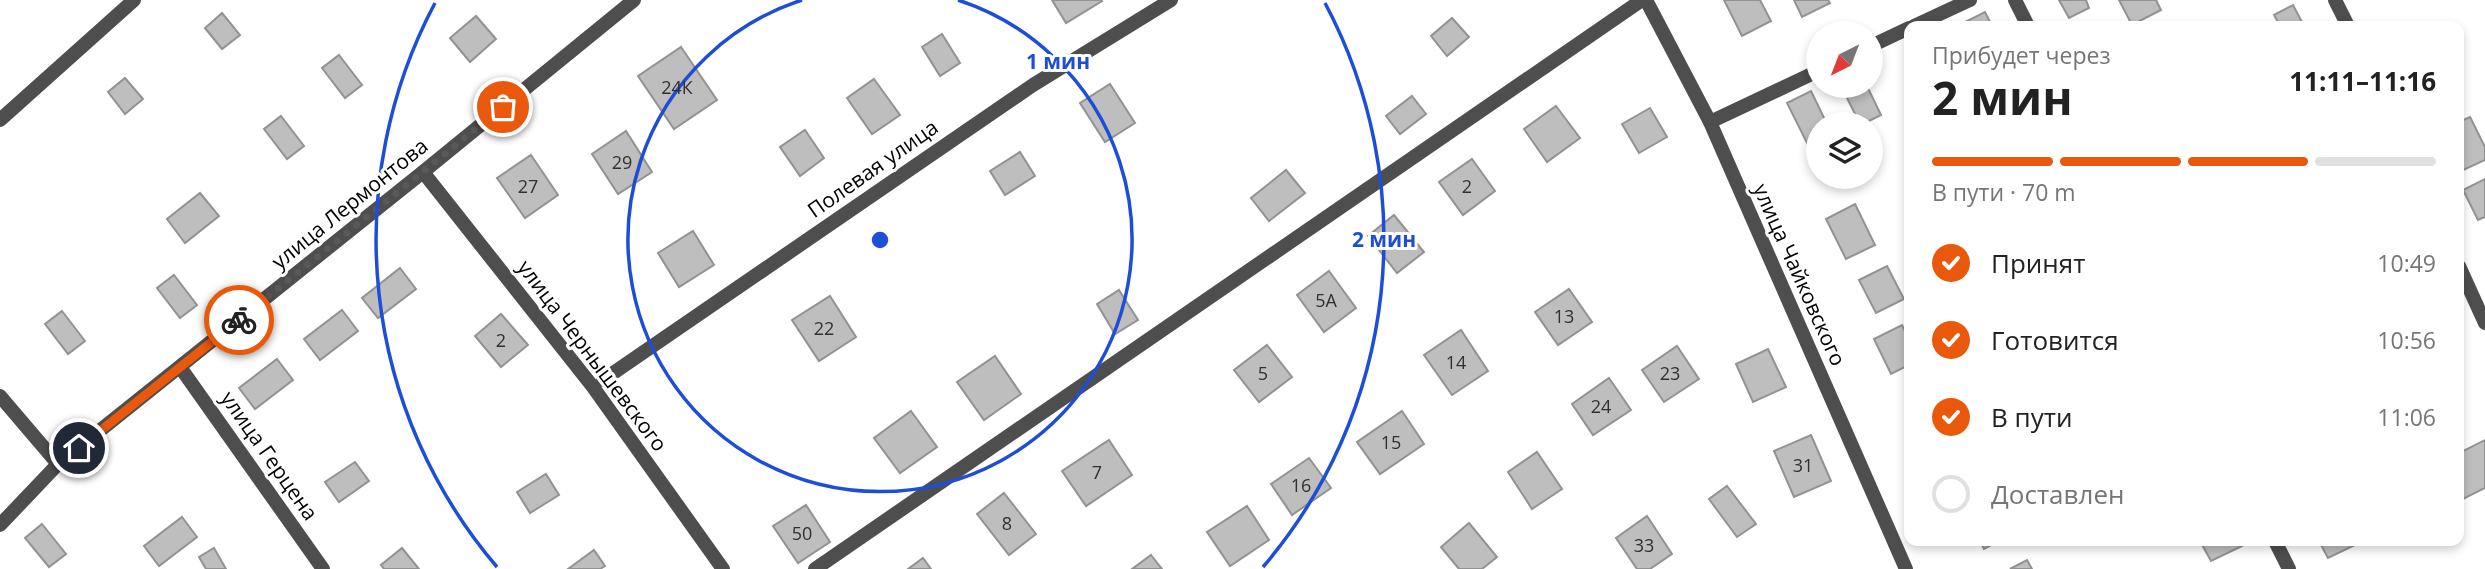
<!DOCTYPE html>
<html lang="ru">
<head>
<meta charset="utf-8">
<style>
	:root { --surface:#fff; --page:#f6f6f6; --text:#222; --muted:#767676; --line:#e0e0e0; --accent:#ea580c }
	body { margin:0; font-family:"Open Sans",sans-serif; background:var(--page); color:var(--text); height:100vh; display:flex; flex-direction:column; font-size:26px; white-space:nowrap }
	* { box-sizing:border-box; margin:0 }
	p { font-size:23px; color:var(--muted) }
	.icon { flex:none; width:38px; height:38px; fill:none; stroke:currentColor; stroke-width:2; stroke-linecap:round; stroke-linejoin:round }
	.map { position:relative; flex:1; overflow:hidden }
	.panel { position:absolute; left:1904px; top:21px; width:560px; height:525px; display:flex; flex-direction:column; background:var(--surface); border-radius:14px; box-shadow:0 4px 10px #0003 }
	.panel>* { flex:none }
	.needle { width:46px; rotate:222deg }
	.fabs { position:absolute; left:1806px; top:21px; display:grid; gap:14px }
	.fabs a { display:grid; place-items:center; width:77px; height:77px; border-radius:50%; background:var(--surface); box-shadow:0 4px 10px #0003; font-size:35px }
	.pin { position:absolute; display:grid; place-items:center; width:60px; height:60px; color:#fff; margin:-30px; border:4px solid #fff; border-radius:50%; box-shadow:0 2px 7px #0007 }
	.courier { position:absolute; display:grid; place-items:center; width:70px; height:70px; margin:-35px; border:5px solid #ea580c; border-radius:50%; background:#fff; color:#222; box-shadow:0 2px 9px #0007 }
	.head em { font-style:normal; font-weight:700 }
	.head div { display:flex; flex-direction:column-reverse }
	.head { display:flex; align-items:center; justify-content:space-between; height:119px; padding:0 28px }
	h1 { font-size:46px; font-weight:700; line-height:52px }
	.bar { display:grid; grid-template-columns:repeat(4,1fr); gap:10px 7px; align-content:center; height:84px; padding:0 28px }
	.bar i { height:9px; border-radius:5px; background:var(--line) }
	.bar .current { background:var(--accent) }
	.bar p { grid-column:span 4 }
	ol { padding:0 28px; list-style:none }
	li { display:flex; align-items:center; gap:21px; height:77px }
	li p { margin-inline-start:auto }
	li .icon { padding:7px; border-radius:50%; background:var(--accent); color:#fff; stroke-width:4 }
	li:last-child { color:var(--muted) }
	li i { width:38px; height:38px; border:4px solid var(--line); border-radius:50% }
	.map>svg:first-child { display:block }
	.building { fill:#bebebe; stroke:#929292; stroke-width:2 }
	.lines { fill:none; stroke-linecap:round; stroke-linejoin:round }
	.street { stroke:#4e4e4e; stroke-width:14 }
	.done { stroke:#595959; stroke-width:7; stroke-dasharray:0 12.6 }
	.route { stroke:#ea580c; stroke-width:9 }
	.ring { fill:none; stroke:#1d4ed8; stroke-width:3.5 }
	.labels { text-anchor:middle; stroke-width:6; stroke-linejoin:round; paint-order:stroke }
	.number-label { font-size:18px; fill:#303030 }
	.street-label { font-size:21px; fill:#000; stroke:#fff }
	.centre { fill:#1d4ed8; stroke:#fff; stroke-width:3.5 }
	.ring-label { font-size:21px; text-anchor:middle; font-weight:bold; fill:#1d4ed8; stroke:#fff; stroke-width:6; stroke-linejoin:round; paint-order:stroke }
</style>
</head>
<body>
<div class="map">
<svg width="2485" height="569" viewBox="0 0 2485 569">
	<rect width="100%" height="100%" fill="#fff"/>
	<!-- building -->
	<g class="building">
		<path d="M 1052,0 L 1101,0 L 1102,1 L 1066,23 Z"/>
		<path d="M 1724,0 L 1760,0 L 1771,21 L 1742,36 Z"/>
		<path d="M 1794,0 L 1828,0 L 1830,3 L 1802,17 Z"/>
		<path d="M 2059,0 L 2086,0 L 2089,8 L 2069,18 Z"/>
		<path d="M 2119,0 L 2156,0 L 2161,10 L 2132,25 Z"/>
		<path d="M 2293,5 L 2304,26 L 2280,26 L 2274,15 Z"/>
		<path d="M 1985,12 L 1992,26 L 1962,26 L 1961,24 Z"/>
		<path d="M 222,13 L 240,35 L 222,49 L 205,28 Z"/>
		<path d="M 476,16 L 496,39 L 470,62 L 450,38 Z"/>
		<path d="M 1452,18 L 1469,37 L 1447,56 L 1431,36 Z"/>
		<path d="M 942,34 L 960,63 L 940,76 L 922,47 Z"/>
		<path d="M 681,47 L 717,100 L 674,129 L 638,76 Z"/>
		<path d="M 339,55 L 362,85 L 345,98 L 322,68 Z"/>
		<path d="M 125,78 L 143,99 L 125,114 L 108,92 Z"/>
		<path d="M 874,79 L 900,115 L 872,134 L 847,98 Z"/>
		<path d="M 1110,84 L 1135,123 L 1105,142 L 1080,103 Z"/>
		<path d="M 1861,86 L 1867,86 L 1881,115 L 1863,124 L 1860,124 L 1845,94 Z"/>
		<path d="M 1811,91 L 1827,124 L 1818,124 L 1818,145 L 1810,149 L 1787,103 Z"/>
		<path d="M 1412,96 L 1426,114 L 1400,134 L 1386,116 Z"/>
		<path d="M 1556,106 L 1580,138 L 1547,162 L 1524,129 Z"/>
		<path d="M 1650,108 L 1667,137 L 1639,153 L 1622,124 Z"/>
		<path d="M 281,116 L 304,146 L 287,159 L 264,129 Z"/>
		<path d="M 2470,117 L 2485,147 L 2485,160 L 2459,172 L 2459,122 Z"/>
		<path d="M 805,130 L 824,158 L 800,176 L 780,147 Z"/>
		<path d="M 626,131 L 652,172 L 618,194 L 592,154 Z"/>
		<path d="M 1020,152 L 1035,176 L 1005,195 L 990,171 Z"/>
		<path d="M 531,155 L 558,195 L 525,218 L 497,178 Z"/>
		<path d="M 1472,159 L 1495,191 L 1463,215 L 1439,182 Z"/>
		<path d="M 1286,170 L 1305,193 L 1269,221 L 1251,198 Z"/>
		<path d="M 2485,179 L 2485,217 L 2478,220 L 2463,190 Z"/>
		<path d="M 200,193 L 219,216 L 185,243 L 167,219 Z"/>
		<path d="M 1855,204 L 1875,245 L 1846,259 L 1826,219 Z"/>
		<path d="M 1394,215 L 1424,252 L 1397,273 L 1368,236 Z"/>
		<path d="M 693,231 L 714,265 L 679,287 L 658,253 Z"/>
		<path d="M 1887,266 L 1904,299 L 1876,313 L 1859,280 Z"/>
		<path d="M 400,268 L 416,289 L 378,318 L 362,298 Z"/>
		<path d="M 1329,271 L 1356,308 L 1324,332 L 1297,295 Z"/>
		<path d="M 174,275 L 197,305 L 180,318 L 157,288 Z"/>
		<path d="M 1569,289 L 1592,322 L 1558,345 L 1535,312 Z"/>
		<path d="M 1119,290 L 1138,320 L 1115,334 L 1097,304 Z"/>
		<path d="M 830,296 L 856,337 L 819,361 L 792,320 Z"/>
		<path d="M 342,310 L 358,331 L 320,360 L 304,339 Z"/>
		<path d="M 62,311 L 85,341 L 68,354 L 45,324 Z"/>
		<path d="M 501,314 L 528,345 L 501,367 L 475,336 Z"/>
		<path d="M 1902,325 L 1909,340 L 1909,365 L 1891,374 L 1874,339 Z"/>
		<path d="M 1461,330 L 1488,371 L 1452,395 L 1424,355 Z"/>
		<path d="M 1267,345 L 1292,377 L 1259,402 L 1234,370 Z"/>
		<path d="M 1677,346 L 1699,379 L 1664,402 L 1642,370 Z"/>
		<path d="M 1768,349 L 1786,387 L 1753,402 L 1736,364 Z"/>
		<path d="M 995,356 L 1021,394 L 984,420 L 957,382 Z"/>
		<path d="M 277,359 L 293,380 L 255,409 L 239,388 Z"/>
		<path d="M 1609,378 L 1631,410 L 1593,435 L 1572,404 Z"/>
		<path d="M 911,411 L 937,447 L 900,473 L 874,438 Z"/>
		<path d="M 1402,411 L 1424,444 L 1380,474 L 1357,442 Z"/>
		<path d="M 1811,435 L 1831,481 L 1794,497 L 1774,451 Z"/>
		<path d="M 1109,440 L 1132,475 L 1086,506 L 1062,471 Z"/>
		<path d="M 2485,440 L 2485,488 L 2463,499 L 2459,491 L 2459,453 Z"/>
		<path d="M 1537,452 L 1562,489 L 1532,509 L 1508,472 Z"/>
		<path d="M 1309,458 L 1331,488 L 1292,515 L 1271,484 Z"/>
		<path d="M 355,462 L 369,481 L 339,502 L 325,482 Z"/>
		<path d="M 546,474 L 559,495 L 530,513 L 517,492 Z"/>
		<path d="M 1727,486 L 1756,524 L 1737,537 L 1709,499 Z"/>
		<path d="M 1004,493 L 1036,534 L 1009,555 L 977,514 Z"/>
		<path d="M 806,505 L 830,542 L 798,563 L 773,526 Z"/>
		<path d="M 1247,506 L 1269,540 L 1230,566 L 1207,532 Z"/>
		<path d="M 1647,516 L 1672,554 L 1650,569 L 1637,569 L 1616,538 Z"/>
		<path d="M 182,517 L 197,537 L 159,566 L 144,546 Z"/>
		<path d="M 1469,523 L 1497,557 L 1482,569 L 1459,569 L 1441,547 Z"/>
		<path d="M 42,524 L 66,554 L 49,567 L 25,538 Z"/>
		<path d="M 1980,541 L 1999,541 L 1984,549 Z"/>
		<path d="M 2200,541 L 2239,541 L 2242,546 L 2211,561 Z"/>
		<path d="M 2319,541 L 2363,541 L 2328,558 Z"/>
		<path d="M 214,548 L 226,569 L 206,569 L 199,557 Z"/>
		<path d="M 402,548 L 419,569 L 384,569 L 381,565 Z"/>
		<path d="M 594,550 L 605,566 L 600,569 L 568,569 Z"/>
		<path d="M 1151,555 L 1162,569 L 1132,569 Z"/>
		<path d="M 923,558 L 931,569 L 908,569 Z"/>
		<path d="M 2027,560 L 2032,569 L 2010,569 Z"/>
	</g>
	<g class="lines">
		<!-- street -->
		<g class="street">
			<path d="M 1646,0 L 1710,122 L 1906,569"/>
			<path d="M 2015,0 L 2028,26"/>
			<path d="M 2335,0 L 2348,26"/>
			<path d="M 1914,26 L 1970,0"/>
			<path d="M 1871,46 L 1909,28"/>
			<path d="M 0,120 L 134,0"/>
			<path d="M 1710,122 L 1818,71"/>
			<path d="M 423,172 L 593,387 L 723,569"/>
			<path d="M 2459,266 L 2485,323"/>
			<path d="M 180,367 L 323,569"/>
			<path d="M 603,380 L 1033,85 L 1171,0"/>
			<path d="M 0,396 L 58,464"/>
			<path d="M 0,525 L 58,464 L 423,172 L 634,0"/>
			<path d="M 2275,541 L 2289,569"/>
			<path d="M 815,569 L 1642,0"/>
		</g>
	</g>
	<g class="lines">
		<!-- done -->
		<path class="done" d="M 239,320 L 503,107"/>
		<!-- route -->
		<path class="route" d="M 79,448 L 239,320"/>
	</g>
	<!-- distance rings -->
	<g class="ring">
		<path d="M958 0A252 252 0 1 1 802 0"/>
		<path d="M497 567A504 504 0 0 1 435 3M1325 3A504 504 0 0 1 1263 567"/>
	</g>
	<g class="labels">
		<!-- number labels -->
		<g class="number-label">
			<text x="677" y="94">24К</text>
			<text x="622" y="169">29</text>
			<text x="528" y="193">27</text>
			<text x="1467" y="193">2</text>
			<text x="1326" y="307">5А</text>
			<text x="1564" y="323">13</text>
			<text x="824" y="335">22</text>
			<text x="501" y="347">2</text>
			<text x="1456" y="369">14</text>
			<text x="1263" y="380">5</text>
			<text x="1670" y="380">23</text>
			<text x="1601" y="413">24</text>
			<text x="1391" y="449">15</text>
			<text x="1803" y="472">31</text>
			<text x="1097" y="479">7</text>
			<text x="1301" y="492">16</text>
			<text x="1007" y="530">8</text>
			<text x="802" y="540">50</text>
			<text x="1644" y="552">33</text>
		</g>
		<!-- street labels -->
		<g class="street-label">
			<text transform="translate(873 169) rotate(-35)" y="7">Полевая улица</text>
			<text transform="translate(350 204) rotate(-39)" y="7">улица Лермонтова</text>
			<text transform="translate(1799 275) rotate(66)" y="7">улица Чайковского</text>
			<text transform="translate(592 356) rotate(53)" y="7">улица Чернышевского</text>
			<text transform="translate(269 456) rotate(55)" y="7">улица Герцена</text>
		</g>
	</g>
	<circle cx="880" cy="240" r="10" class="centre"/>
	<g class="ring-label">
		<text x="1058" y="69">1 мин</text>
		<text x="1384" y="247">2 мин</text>
	</g>
</svg>
<div class="fabs">
<a><svg class="needle" viewBox="-14 -14 28 28"><path d="M0-13l5 13h-10z" fill="#e53935"/><path d="M0 13l5-13h-10z" fill="#767676"/></svg></a>
<a><svg class="icon" aria-label="layers" viewBox="0 0 24 24"><path d="M12 4l9 5-9 5-9-5zM3 14l9 5 9-5"/></svg></a>
</div>
<div class="pin" style="left:503px;top:107px;background:#ea580c"><svg class="icon" aria-label="bag" viewBox="0 0 24 24"><path d="M5 8h14l-1 12H6zM9 8a3 3 0 0 1 6 0"/></svg></div>
<div class="pin" style="left:79px;top:448px;background:#1f2937"><svg class="icon" aria-label="home" viewBox="0 0 24 24"><path d="M3 11l9-7 9 7M6 9v11h12V9"/></svg></div>
<div class="courier" style="left:239px;top:320px"><svg class="icon" aria-label="bike" viewBox="0 0 24 24"><circle cx="6" cy="16" r="4"/><circle cx="18" cy="16" r="4"/><path d="M6 16l4-8h5l3 8M10 8l3 8H6M13 5h3"/></svg></div>
<section class="panel">
<div class="head"><div><h1>2 мин</h1><p>Прибудет через</p></div><em>11:11–11:16</em></div>
<div class="bar"><i class="current"></i><i class="current"></i><i class="current"></i><i></i><p>В пути · 70 m</p></div>
<ol>
<li><svg class="icon" aria-label="check" viewBox="0 0 24 24"><path d="M5 12l5 5 9-10"/></svg>Принят<p>10:49</p></li>
<li><svg class="icon" aria-label="check" viewBox="0 0 24 24"><path d="M5 12l5 5 9-10"/></svg>Готовится<p>10:56</p></li>
<li><svg class="icon" aria-label="check" viewBox="0 0 24 24"><path d="M5 12l5 5 9-10"/></svg>В пути<p>11:06</p></li>
<li><i></i>Доставлен</li>
</ol>
</section>
</div>
</body>
</html>
